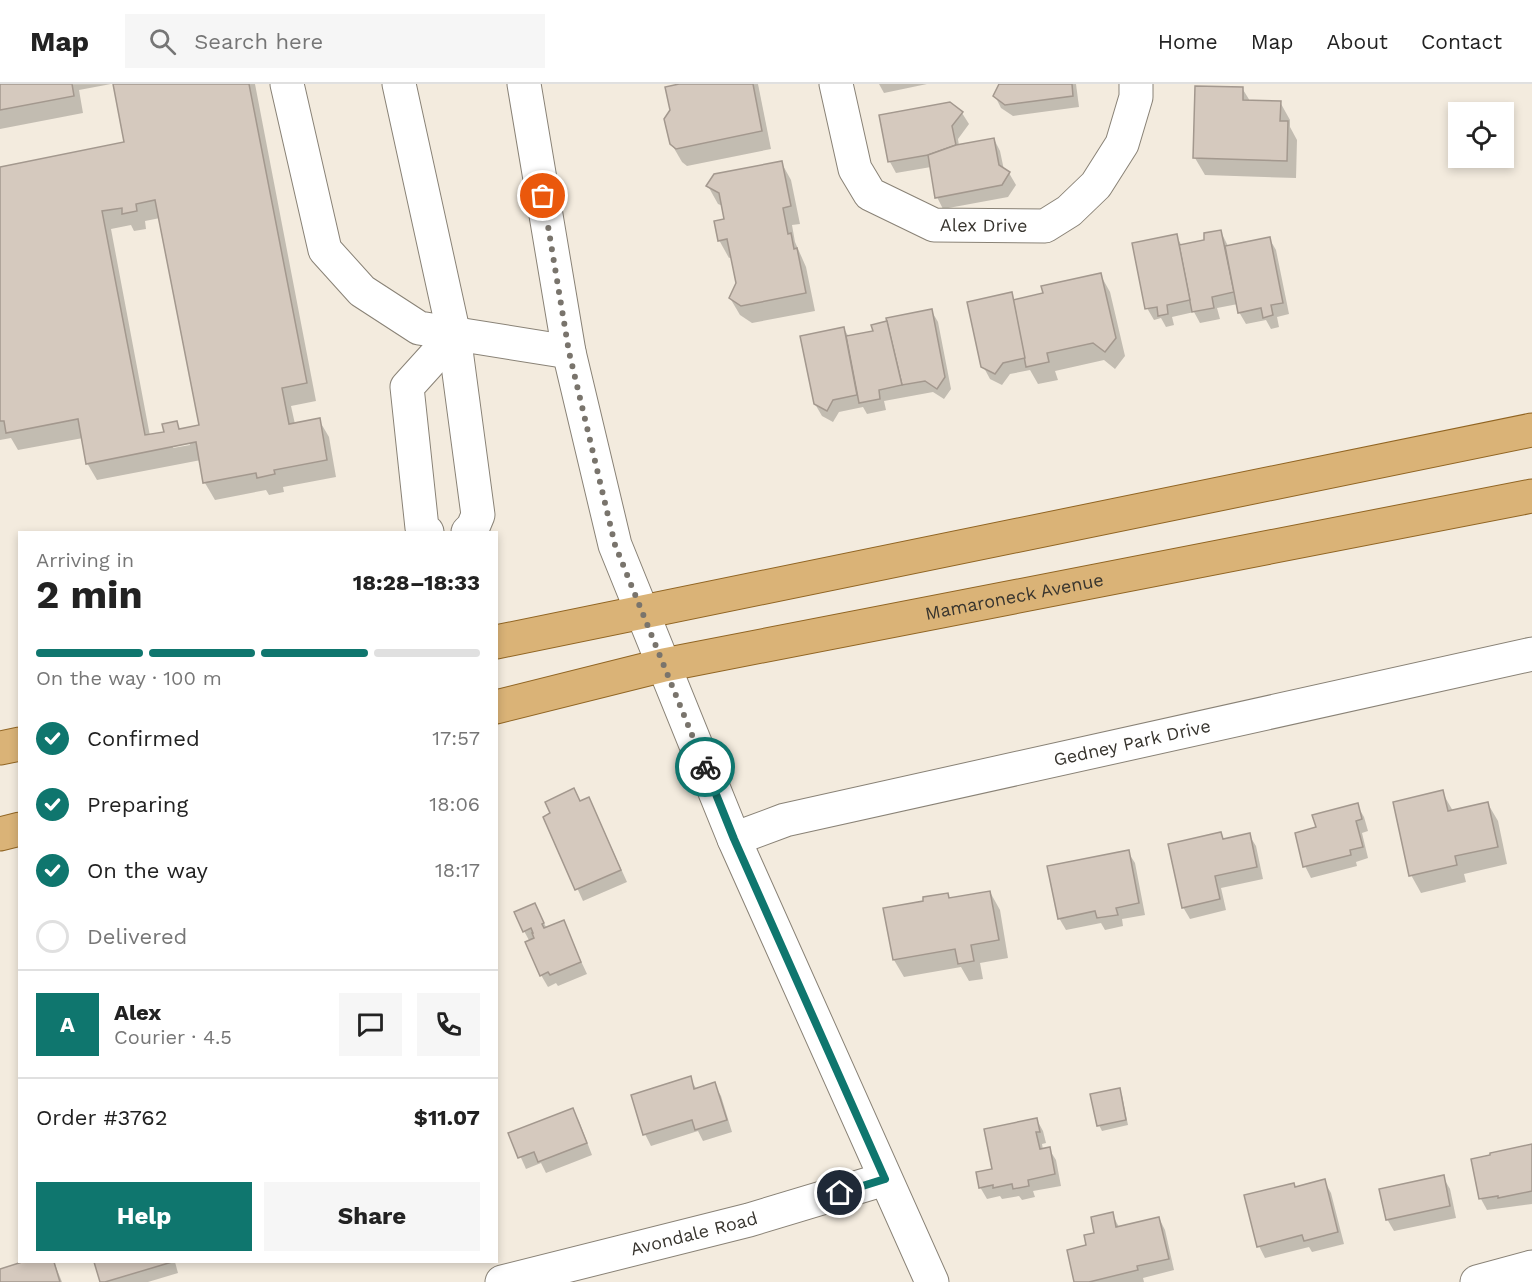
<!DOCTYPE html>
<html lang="en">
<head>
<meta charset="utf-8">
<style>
	:root { --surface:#fff; --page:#f6f6f6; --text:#222; --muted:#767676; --line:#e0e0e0; --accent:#0f766e }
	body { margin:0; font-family:"Work Sans",sans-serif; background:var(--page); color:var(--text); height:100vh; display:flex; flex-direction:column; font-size:22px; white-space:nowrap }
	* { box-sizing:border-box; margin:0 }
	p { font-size:20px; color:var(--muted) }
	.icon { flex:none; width:33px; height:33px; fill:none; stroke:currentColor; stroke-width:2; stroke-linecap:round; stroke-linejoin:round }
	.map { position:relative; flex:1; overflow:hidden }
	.sheet { position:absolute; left:18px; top:447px; width:480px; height:732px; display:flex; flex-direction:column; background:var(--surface); border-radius:0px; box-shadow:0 3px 9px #0003 }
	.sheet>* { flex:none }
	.controls { position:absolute; left:1448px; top:18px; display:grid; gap:12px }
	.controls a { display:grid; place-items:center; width:66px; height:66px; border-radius:0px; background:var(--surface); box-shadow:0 3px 9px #0003; font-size:30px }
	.pin { position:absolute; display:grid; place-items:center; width:51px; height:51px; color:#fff; margin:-26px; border:3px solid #fff; border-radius:50%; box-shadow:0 2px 6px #0007 }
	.courier { position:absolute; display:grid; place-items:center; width:60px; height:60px; margin:-30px; border:4px solid #0f766e; border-radius:50%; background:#fff; color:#222; box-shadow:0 2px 8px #0007 }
	.overview em { font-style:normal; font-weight:700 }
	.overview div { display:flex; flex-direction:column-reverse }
	.overview { display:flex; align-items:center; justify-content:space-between; height:102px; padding:0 18px }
	h1 { font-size:39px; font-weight:700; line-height:45px }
	.bar { display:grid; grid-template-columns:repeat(4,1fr); gap:9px 6px; align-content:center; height:72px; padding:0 18px }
	.bar i { height:8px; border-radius:4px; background:var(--line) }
	.bar .on { background:var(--accent) }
	.bar p { grid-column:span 4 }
	.line { display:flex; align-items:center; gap:15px; padding:0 18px; border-top:2px solid var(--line) }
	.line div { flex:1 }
	.round { display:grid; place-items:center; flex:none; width:63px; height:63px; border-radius:0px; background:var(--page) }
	ol { padding:0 18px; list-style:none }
	li { display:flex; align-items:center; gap:18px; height:66px }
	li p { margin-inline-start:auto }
	li .icon { padding:6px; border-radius:50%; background:var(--accent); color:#fff; stroke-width:4 }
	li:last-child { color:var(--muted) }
	li i { width:33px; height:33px; border:3px solid var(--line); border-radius:50% }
	.action { display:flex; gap:12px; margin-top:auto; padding:12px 18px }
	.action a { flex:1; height:69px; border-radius:0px; background:var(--accent); color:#fff; font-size:24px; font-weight:700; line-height:69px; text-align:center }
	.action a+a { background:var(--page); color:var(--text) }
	header { display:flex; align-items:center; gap:36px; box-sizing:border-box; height:84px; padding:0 30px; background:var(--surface); border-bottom:2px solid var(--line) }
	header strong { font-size:28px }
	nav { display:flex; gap:33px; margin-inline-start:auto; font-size:21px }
	.search { width:420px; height:54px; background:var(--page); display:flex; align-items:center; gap:15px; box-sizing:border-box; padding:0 21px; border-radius:0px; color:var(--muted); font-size:22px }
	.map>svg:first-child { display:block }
	.shadow { fill:#0003; fill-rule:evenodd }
	.building { fill:#d5c9be; stroke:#a3988e; stroke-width:1.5; fill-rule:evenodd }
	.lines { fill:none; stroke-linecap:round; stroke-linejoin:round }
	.minor-casing { stroke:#898276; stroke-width:35 }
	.major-casing { stroke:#916523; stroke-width:35 }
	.minor { stroke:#fff; stroke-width:33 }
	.major { stroke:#dab377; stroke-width:33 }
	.done { stroke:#79746c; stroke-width:6; stroke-dasharray:0 10.8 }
	.route { stroke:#0f766e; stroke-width:8 }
	.labels { text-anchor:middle; stroke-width:4.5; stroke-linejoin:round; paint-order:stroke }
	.street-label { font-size:18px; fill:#37342e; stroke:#fef9f1 }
</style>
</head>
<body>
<header>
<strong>Map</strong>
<div class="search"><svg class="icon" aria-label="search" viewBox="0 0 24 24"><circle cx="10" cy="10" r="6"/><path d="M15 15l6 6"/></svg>Search here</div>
<nav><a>Home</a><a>Map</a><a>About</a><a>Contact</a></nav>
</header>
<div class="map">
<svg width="1532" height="1198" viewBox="0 0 1532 1198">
	<rect width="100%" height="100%" fill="#f3ebde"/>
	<!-- shadow -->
	<g class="shadow">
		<path d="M 0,0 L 111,0 L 79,6 L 83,29 L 0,45 Z"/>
		<path d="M 114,0 L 255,0 L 316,317 L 291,322 L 295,340 L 319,336 L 329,353 L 336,393 L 283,403 L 284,408 L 269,411 L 266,406 L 215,416 L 205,399 L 201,376 L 97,396 L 87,379 L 83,354 L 18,366 L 11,354 L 0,356 L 0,84 L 126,60 ZM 160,134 L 200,342 L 180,346 L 177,339 L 166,349 L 150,352 L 111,145 L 131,141 L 134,147 L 146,145 L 145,137 ZM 189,358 L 190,361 L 173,364 L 173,361 Z"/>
		<path d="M 686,0 L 758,0 L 771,65 L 687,82 L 682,78 L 671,59 Z"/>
		<path d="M 879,0 L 927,0 L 884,9 Z"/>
		<path d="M 1001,0 L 1076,0 L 1079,23 L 1013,32 L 1001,24 L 995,12 Z"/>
		<path d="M 1242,4 L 1250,17 L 1280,18 L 1290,36 L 1290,43 L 1297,56 L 1296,94 L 1205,91 L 1195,74 Z"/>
		<path d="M 962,29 L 969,40 L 958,55 L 959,62 L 994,55 L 1000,67 L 1004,86 L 1009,89 L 1016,101 L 1008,113 L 943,125 L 937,113 L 931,83 L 896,89 L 890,78 Z"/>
		<path d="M 781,78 L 791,96 L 800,140 L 792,141 L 795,158 L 806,183 L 815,227 L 752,239 L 740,231 L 730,214 L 738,200 L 732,173 L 729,174 L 719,156 L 725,136 L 723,122 L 718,120 L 708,102 Z"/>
		<path d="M 1221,148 L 1228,162 L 1269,154 L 1276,166 L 1289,230 L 1277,233 L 1279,243 L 1271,245 L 1266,236 L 1246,240 L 1239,228 L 1238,220 L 1217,224 L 1220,235 L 1200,239 L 1194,228 L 1172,233 L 1174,241 L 1166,243 L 1161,234 L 1154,236 L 1147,224 L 1176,152 L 1182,162 L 1206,157 Z"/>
		<path d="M 1100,190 L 1110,208 L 1125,272 L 1115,285 L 1104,276 L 1055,287 L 1058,296 L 1038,300 L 1030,286 L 1010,290 L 1002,301 L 990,295 L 983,282 L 1011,210 L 1015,217 L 1044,211 Z"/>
		<path d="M 931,226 L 938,238 L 951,305 L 944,315 L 933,308 L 884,317 L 886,326 L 867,330 L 863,323 L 839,328 L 833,338 L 822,332 L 815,320 L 844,245 L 849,253 L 875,248 Z"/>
		<path d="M 574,706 L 581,719 L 588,715 L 595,727 L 627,798 L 583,817 L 545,733 L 552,730 Z"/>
		<path d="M 1442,708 L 1453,727 L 1488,720 L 1498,737 L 1507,780 L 1464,790 L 1466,798 L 1421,809 L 1411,791 Z"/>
		<path d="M 1357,721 L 1364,733 L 1368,747 L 1362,749 L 1368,774 L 1356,778 L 1357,782 L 1311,794 L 1305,782 L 1318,744 Z"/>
		<path d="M 1220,749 L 1224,757 L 1249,751 L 1256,762 L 1263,795 L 1221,804 L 1226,826 L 1190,835 L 1183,823 Z"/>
		<path d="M 1128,768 L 1135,779 L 1145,831 L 1122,835 L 1123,842 L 1105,846 L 1101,839 L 1066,846 L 1059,834 Z"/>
		<path d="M 990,808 L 1000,826 L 1008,874 L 980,879 L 983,895 L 969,897 L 961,883 L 904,893 L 894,876 L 925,818 L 947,811 L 950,816 Z"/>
		<path d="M 535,821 L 547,845 L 563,838 L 587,890 L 558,902 L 556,899 L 548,903 L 541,891 L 530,858 L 524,847 Z"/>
		<path d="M 690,994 L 697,1006 L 714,1000 L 721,1012 L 732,1048 L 703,1057 L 698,1047 L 651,1062 L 645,1050 Z"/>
		<path d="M 1119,1005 L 1122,1011 L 1128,1041 L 1102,1047 L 1099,1041 Z"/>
		<path d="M 573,1026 L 579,1037 L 592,1071 L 546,1089 L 541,1079 L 526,1085 L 510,1049 Z"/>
		<path d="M 1037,1036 L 1043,1047 L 1046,1059 L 1042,1060 L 1043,1066 L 1049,1065 L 1056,1076 L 1061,1102 L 1033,1107 L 1035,1113 L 1022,1116 L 1019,1112 L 1002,1115 L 1000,1112 L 987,1115 L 980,1103 Z"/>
		<path d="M 1532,1061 L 1532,1120 L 1487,1126 L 1481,1115 Z"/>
		<path d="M 1443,1093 L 1450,1105 L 1456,1134 L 1394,1147 L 1387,1135 Z"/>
		<path d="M 1324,1097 L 1331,1109 L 1344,1160 L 1312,1168 L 1309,1163 L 1265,1174 L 1259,1162 L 1295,1105 Z"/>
		<path d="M 1112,1130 L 1119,1143 L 1159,1134 L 1165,1146 L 1174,1186 L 1143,1194 L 1144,1198 L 1076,1198 L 1088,1162 Z"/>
		<path d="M 27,1178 L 54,1178 L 62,1198 L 0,1198 L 0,1186 Z"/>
		<path d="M 95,1178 L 175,1178 L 178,1189 L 148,1198 L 102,1198 Z"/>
	</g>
	<!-- building -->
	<g class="building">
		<path d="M 0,0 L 72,0 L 74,12 L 0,26 Z"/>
		<path d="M 113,0 L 249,0 L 307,299 L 282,304 L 289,340 L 320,334 L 327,376 L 274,386 L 275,390 L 257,394 L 256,389 L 203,399 L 196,358 L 86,380 L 78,335 L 6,349 L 4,337 L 0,337 L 0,83 L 124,58 ZM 155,116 L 199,341 L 179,345 L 177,337 L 162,340 L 164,348 L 145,351 L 102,127 L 122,124 L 122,130 L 137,127 L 136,120 Z"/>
		<path d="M 679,0 L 753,0 L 762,47 L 676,65 L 670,60 L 664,35 L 670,26 L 665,3 Z"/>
		<path d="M 999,0 L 1072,0 L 1073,12 L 1005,21 L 993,12 Z"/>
		<path d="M 1195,2 L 1243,3 L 1243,16 L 1281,17 L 1280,37 L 1288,37 L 1287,77 L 1193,74 Z"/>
		<path d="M 950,18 L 963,28 L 952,42 L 956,61 L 928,71 L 888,78 L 879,31 Z"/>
		<path d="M 994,54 L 999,81 L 1010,88 L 1002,101 L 935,114 L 928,71 L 956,61 Z"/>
		<path d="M 782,77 L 791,122 L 783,124 L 788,150 L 791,149 L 794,165 L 797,164 L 806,209 L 741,222 L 729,214 L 736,199 L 727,155 L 718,157 L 714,137 L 724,135 L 719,109 L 706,102 L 714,90 Z"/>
		<path d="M 1221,146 L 1234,208 L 1212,213 L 1214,224 L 1192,228 L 1179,161 L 1204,156 L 1204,149 Z"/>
		<path d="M 1177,150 L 1190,216 L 1167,221 L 1168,230 L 1158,232 L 1157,223 L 1145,225 L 1132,159 Z"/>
		<path d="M 1270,153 L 1283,219 L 1271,221 L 1273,231 L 1263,234 L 1261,224 L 1238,229 L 1225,162 Z"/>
		<path d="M 1101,189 L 1116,254 L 1105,268 L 1093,259 L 1047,269 L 1049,278 L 1026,283 L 1013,216 L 1043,209 L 1041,202 Z"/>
		<path d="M 1012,208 L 1025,274 L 1003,279 L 995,290 L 981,283 L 967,218 Z"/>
		<path d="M 932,225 L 945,293 L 937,305 L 925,297 L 902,301 L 886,234 Z"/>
		<path d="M 887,237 L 902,301 L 879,306 L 880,315 L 859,319 L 846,252 L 873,247 L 871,241 Z"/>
		<path d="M 844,243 L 857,311 L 833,316 L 827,327 L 814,320 L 800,252 Z"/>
		<path d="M 574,704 L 580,717 L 589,713 L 621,786 L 575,806 L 543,733 L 550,729 L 545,718 Z"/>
		<path d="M 1443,706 L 1448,727 L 1488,718 L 1498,763 L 1455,772 L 1457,781 L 1409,792 L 1393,718 Z"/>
		<path d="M 1358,719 L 1362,735 L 1356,737 L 1363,763 L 1350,766 L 1351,771 L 1303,783 L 1295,749 L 1316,743 L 1312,731 Z"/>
		<path d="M 1221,748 L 1223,755 L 1250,749 L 1257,783 L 1215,792 L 1220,815 L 1182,824 L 1168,760 Z"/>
		<path d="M 1129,766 L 1139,819 L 1116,824 L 1118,831 L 1097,834 L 1095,827 L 1058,835 L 1047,782 Z"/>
		<path d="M 990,807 L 999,856 L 971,861 L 974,877 L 958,880 L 955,865 L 893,876 L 883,824 L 923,817 L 923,813 L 948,809 L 949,814 Z"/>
		<path d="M 535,819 L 544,839 L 542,840 L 544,844 L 564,836 L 581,878 L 550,891 L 548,888 L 540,892 L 525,858 L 534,854 L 532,849 L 533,849 L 531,844 L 523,848 L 514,828 Z"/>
		<path d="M 691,992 L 694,1005 L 715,998 L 727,1036 L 695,1046 L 692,1036 L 643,1051 L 631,1011 Z"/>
		<path d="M 1120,1004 L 1126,1036 L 1097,1042 L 1090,1010 Z"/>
		<path d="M 573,1024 L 587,1059 L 538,1078 L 534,1068 L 518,1074 L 508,1049 Z"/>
		<path d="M 1037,1034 L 1040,1048 L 1036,1048 L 1040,1065 L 1050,1063 L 1055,1090 L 1028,1096 L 1029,1102 L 1013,1105 L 1012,1100 L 993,1104 L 993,1101 L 979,1104 L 976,1088 L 992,1085 L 984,1045 Z"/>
		<path d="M 1532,1060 L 1532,1107 L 1498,1114 L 1498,1112 L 1479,1115 L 1471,1075 L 1490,1071 L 1490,1069 Z"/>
		<path d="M 1444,1091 L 1450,1122 L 1386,1136 L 1379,1105 Z"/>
		<path d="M 1325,1095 L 1338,1148 L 1304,1157 L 1302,1151 L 1257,1163 L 1244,1111 L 1294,1099 L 1295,1103 Z"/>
		<path d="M 1113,1128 L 1116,1143 L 1159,1133 L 1169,1175 L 1137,1182 L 1138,1186 L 1089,1198 L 1074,1198 L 1067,1166 L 1086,1161 L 1084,1151 L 1094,1149 L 1091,1133 Z"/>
		<path d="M 22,1178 L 54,1178 L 60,1198 L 0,1198 L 0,1185 Z"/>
		<path d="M 94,1178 L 172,1178 L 105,1198 L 100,1198 Z"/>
	</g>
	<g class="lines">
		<!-- minor casing -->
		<g class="minor-casing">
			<g id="minor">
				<path d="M 287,0 L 325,166 L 362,207 L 419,244 L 569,268"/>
				<path d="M 399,0 L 454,251 L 478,431 L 473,443 L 468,448"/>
				<path d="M 524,0 L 569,268 L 615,461 L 734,755 L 932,1198"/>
				<path id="s1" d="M 836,0 L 855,85 L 870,110 L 934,141 L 1045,142 L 1069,127 L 1096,101 L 1122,60 L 1136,13 L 1136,0"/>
				<path d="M 427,448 L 422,444 L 407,303 L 454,251"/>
				<path id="s2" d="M 734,755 L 785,736 L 1532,570"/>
				<path id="s3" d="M 502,1198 L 749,1136 L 885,1095"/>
				<path d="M 1477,1198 L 1532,1183"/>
			</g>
		</g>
		<!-- major casing -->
		<g class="major-casing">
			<g id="major">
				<path d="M 496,558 L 1532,346"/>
				<path id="s4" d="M 496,623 L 664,581 L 1532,412"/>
				<path d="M 0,664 L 20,660"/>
				<path d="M 0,750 L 20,745"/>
			</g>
		</g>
		<!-- minor -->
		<use href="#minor" class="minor"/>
		<!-- major -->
		<use href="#major" class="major"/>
	</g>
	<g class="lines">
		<!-- done -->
		<path class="done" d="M 543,112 L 569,268 L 615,461 L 705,683"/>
		<!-- route -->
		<path class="route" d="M 705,683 L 734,755 L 885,1095 L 840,1109"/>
	</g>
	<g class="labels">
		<!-- street labels -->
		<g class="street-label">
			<text dy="6" stroke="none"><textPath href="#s1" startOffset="237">Alex Drive</textPath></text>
			<text dy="6" stroke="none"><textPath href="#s4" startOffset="530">Mamaroneck Avenue</textPath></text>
			<text dy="6" stroke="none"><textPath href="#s2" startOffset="410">Gedney Park Drive</textPath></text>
			<text dy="6" stroke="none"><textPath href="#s3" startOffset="198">Avondale Road</textPath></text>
		</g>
	</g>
</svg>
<div class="controls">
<a><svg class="icon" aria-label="locate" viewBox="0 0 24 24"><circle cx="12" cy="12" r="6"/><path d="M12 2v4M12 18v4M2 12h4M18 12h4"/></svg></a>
</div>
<div class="pin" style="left:543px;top:112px;background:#ea580c"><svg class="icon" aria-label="bag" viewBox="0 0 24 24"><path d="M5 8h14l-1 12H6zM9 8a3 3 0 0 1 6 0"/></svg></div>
<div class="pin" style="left:840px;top:1109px;background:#1f2937"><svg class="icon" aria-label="home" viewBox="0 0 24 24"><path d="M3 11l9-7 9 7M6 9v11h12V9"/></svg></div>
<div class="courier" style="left:705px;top:683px"><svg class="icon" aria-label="bike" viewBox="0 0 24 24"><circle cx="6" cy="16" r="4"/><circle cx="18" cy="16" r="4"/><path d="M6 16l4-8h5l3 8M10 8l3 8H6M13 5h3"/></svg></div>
<section class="sheet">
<div class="overview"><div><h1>2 min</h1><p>Arriving in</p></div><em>18:28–18:33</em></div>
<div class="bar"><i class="on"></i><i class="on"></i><i class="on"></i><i></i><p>On the way · 100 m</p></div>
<ol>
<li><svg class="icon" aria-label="check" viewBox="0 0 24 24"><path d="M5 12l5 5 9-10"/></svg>Confirmed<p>17:57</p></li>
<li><svg class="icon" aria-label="check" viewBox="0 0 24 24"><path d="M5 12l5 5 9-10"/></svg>Preparing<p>18:06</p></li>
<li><svg class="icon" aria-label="check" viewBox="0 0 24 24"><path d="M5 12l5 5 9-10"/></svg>On the way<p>18:17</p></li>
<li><i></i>Delivered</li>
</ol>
<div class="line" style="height:108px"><b class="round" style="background:var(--accent);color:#fff">A</b><div><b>Alex</b><p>Courier · 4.5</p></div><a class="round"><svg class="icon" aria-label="chat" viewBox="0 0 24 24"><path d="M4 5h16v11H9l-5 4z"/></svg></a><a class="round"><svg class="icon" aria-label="phone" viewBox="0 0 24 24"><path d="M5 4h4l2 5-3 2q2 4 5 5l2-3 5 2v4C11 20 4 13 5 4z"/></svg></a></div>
<div class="line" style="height:78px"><div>Order #3762</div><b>$11.07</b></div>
<div class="action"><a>Help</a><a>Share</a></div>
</section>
</div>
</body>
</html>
